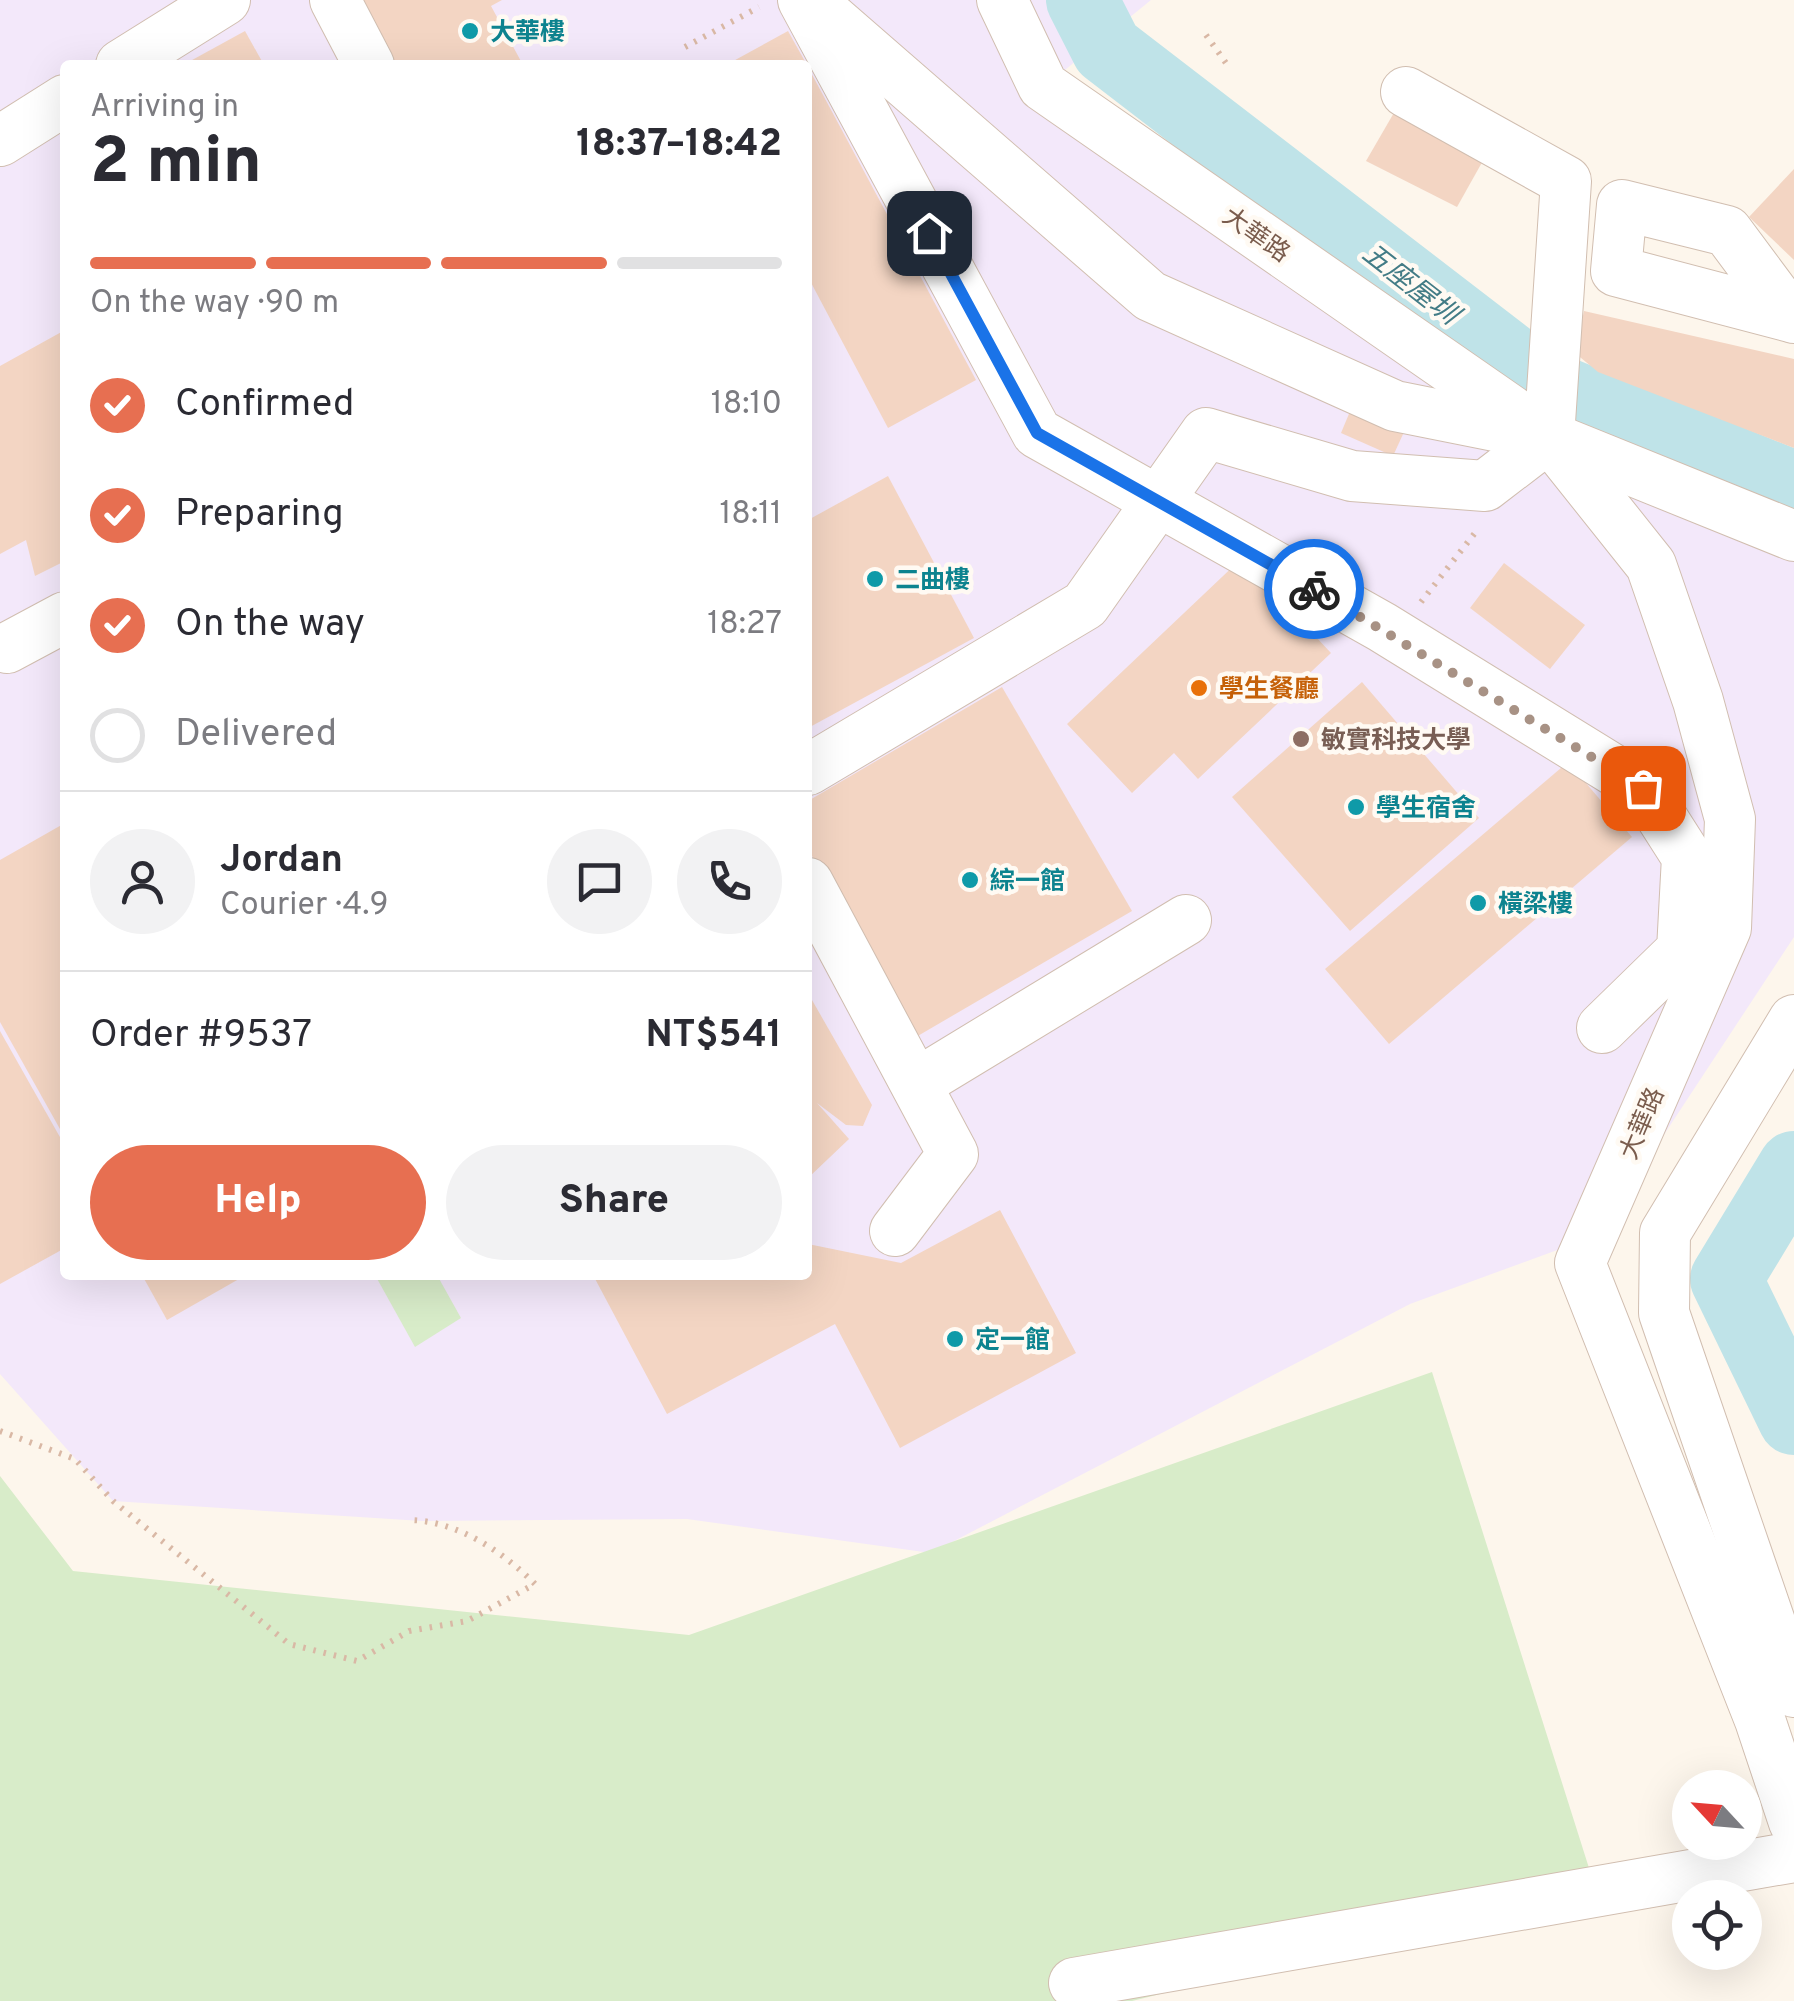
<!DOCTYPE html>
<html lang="en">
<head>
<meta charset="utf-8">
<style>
	:root { --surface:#fff; --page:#f2f2f3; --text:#2b2b33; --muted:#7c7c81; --line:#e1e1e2; --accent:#e76f51 }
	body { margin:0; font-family:Overpass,"Noto Sans TC",sans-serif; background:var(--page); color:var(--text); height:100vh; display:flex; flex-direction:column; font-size:38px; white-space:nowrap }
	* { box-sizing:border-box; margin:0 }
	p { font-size:32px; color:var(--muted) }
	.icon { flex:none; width:55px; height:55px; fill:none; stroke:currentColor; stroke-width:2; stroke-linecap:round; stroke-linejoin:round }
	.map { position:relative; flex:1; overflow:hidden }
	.side { position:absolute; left:60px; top:60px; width:752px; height:1220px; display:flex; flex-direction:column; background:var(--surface); border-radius:10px; box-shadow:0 10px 40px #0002 }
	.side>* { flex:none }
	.needle { width:65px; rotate:296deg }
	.controls { position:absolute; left:1672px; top:1770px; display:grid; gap:20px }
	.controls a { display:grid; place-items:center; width:90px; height:90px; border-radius:50%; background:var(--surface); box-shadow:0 10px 40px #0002; font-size:50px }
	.pin { position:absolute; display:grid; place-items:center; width:85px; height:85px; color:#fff; margin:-42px; border-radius:20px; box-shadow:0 5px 15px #0006 }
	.courier { position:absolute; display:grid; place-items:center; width:100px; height:100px; margin:-50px; border:8px solid #1a73e8; border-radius:50%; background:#fff; color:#222; box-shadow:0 2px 12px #0007 }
	.head em { font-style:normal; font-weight:800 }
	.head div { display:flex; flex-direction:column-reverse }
	.head { display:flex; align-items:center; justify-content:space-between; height:170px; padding:0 30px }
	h1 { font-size:65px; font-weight:800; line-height:75px }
	.bar { display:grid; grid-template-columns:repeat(4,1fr); gap:15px 10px; align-content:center; height:120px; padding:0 30px }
	.bar i { height:12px; border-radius:8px; background:var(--line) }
	.bar .selected { background:var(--accent) }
	.bar p { grid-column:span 4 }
	.line { display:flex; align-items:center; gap:25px; padding:0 30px; border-top:2px solid var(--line) }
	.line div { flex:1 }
	.round { display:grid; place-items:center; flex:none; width:105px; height:105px; border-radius:52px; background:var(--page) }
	ol { padding:0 30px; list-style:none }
	li { display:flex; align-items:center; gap:30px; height:110px }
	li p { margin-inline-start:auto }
	li .icon { padding:10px; border-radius:50%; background:var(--accent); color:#fff; stroke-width:4 }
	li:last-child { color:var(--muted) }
	li i { width:55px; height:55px; border:5px solid var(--line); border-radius:50% }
	.cta { display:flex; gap:20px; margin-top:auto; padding:20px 30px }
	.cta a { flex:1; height:115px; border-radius:60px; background:var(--accent); color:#fff; font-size:40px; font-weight:800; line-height:115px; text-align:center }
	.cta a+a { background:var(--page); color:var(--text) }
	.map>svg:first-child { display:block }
	.education { fill:#f3e8fa; fill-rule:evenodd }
	.green { fill:#d8ecc9 }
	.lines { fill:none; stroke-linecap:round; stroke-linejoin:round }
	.river { stroke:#bfe3e8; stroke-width:72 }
	.building { fill:#f3d5c3 }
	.minor-casing { stroke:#d1beb0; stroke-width:52 }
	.path { stroke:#d9b8a5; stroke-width:6; stroke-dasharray:2.5 8; stroke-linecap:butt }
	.minor { stroke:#fff; stroke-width:50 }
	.done { stroke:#a89285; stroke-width:10; stroke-dasharray:0 18 }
	.route { stroke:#1a73e8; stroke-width:12 }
	.culture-dot { fill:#0f9aa8; stroke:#fffaf3; stroke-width:4 }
	.food-dot { fill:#e8710a; stroke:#fffaf3; stroke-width:4 }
	.education-dot { fill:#8d6e63; stroke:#fffaf3; stroke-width:4 }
	.labels { text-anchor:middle; stroke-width:9; stroke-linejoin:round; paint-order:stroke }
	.culture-label { font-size:25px; font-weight:bold; fill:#0d838f; stroke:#fffaf3; text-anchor:start }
	.street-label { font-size:25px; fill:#7a5c4d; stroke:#fffaf3 }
	.food-label { font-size:25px; font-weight:bold; fill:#c56008; stroke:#fffaf3; text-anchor:start }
	.education-label { font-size:25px; font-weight:bold; fill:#785e54; stroke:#fffaf3; text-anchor:start }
	.water-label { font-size:28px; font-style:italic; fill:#437c86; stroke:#fffaf3 }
</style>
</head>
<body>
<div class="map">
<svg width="1794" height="2001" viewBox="0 0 1794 2001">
	<rect width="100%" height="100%" fill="#fdf6ec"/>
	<!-- education -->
	<path class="education" d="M 0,0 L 1151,0 L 1044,87 L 1794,540 L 1794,937 L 1598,1235 L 1410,1304 L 931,1553 L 687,1519 L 422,1521 L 113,1501 L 0,1374 ZM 65,65 L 808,65 L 808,1275 L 65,1275 Z"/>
	<!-- green -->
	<g class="green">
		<path d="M 375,1275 L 437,1275 L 461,1318 L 415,1347 Z"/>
		<path d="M 1432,1372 L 1595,1887 L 1132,2001 L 0,2001 L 0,1476 L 73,1571 L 689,1635 Z"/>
	</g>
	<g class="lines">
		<!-- river -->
		<g class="river">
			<path d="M 1082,0 L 1107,49 L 1544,385 L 1794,487"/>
			<path d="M 1794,1167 L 1726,1279 L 1794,1419"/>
		</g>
	</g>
	<!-- building -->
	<g class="building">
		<path d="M 350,0 L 502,0 L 491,6 L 523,65 L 375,65 Z"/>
		<path d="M 245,31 L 264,65 L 183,65 Z"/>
		<path d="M 788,31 L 807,65 L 726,65 Z"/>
		<path d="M 808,67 L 976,380 L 888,428 L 808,277 Z"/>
		<path d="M 1406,92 L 1494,141 L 1457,207 L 1366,161 Z"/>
		<path d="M 1794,169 L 1794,260 L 1749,217 Z"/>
		<path d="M 1584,311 L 1794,359 L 1794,448 L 1598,372 L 1575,353 Z"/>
		<path d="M 65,330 L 65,561 L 35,576 L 26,540 L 0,554 L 0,366 Z"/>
		<path d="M 1351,409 L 1404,432 L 1393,456 L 1341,433 Z"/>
		<path d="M 888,476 L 974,638 L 808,728 L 808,520 Z"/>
		<path d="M 1242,558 L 1331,653 L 1198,779 L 1174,753 L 1132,793 L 1067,724 Z"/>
		<path d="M 1504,563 L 1585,625 L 1550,669 L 1470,608 Z"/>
		<path d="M 1362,682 L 1479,818 L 1350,931 L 1232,797 Z"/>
		<path d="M 1002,687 L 1132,911 L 916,1037 L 808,849 L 808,801 Z"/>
		<path d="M 1568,762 L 1632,837 L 1389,1044 L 1325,969 Z"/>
		<path d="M 65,823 L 65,1138 L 0,1022 L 0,860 Z"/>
		<path d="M 808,993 L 872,1105 L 863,1126 L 846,1125 L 817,1103 L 849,1139 L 808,1178 Z"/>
		<path d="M 0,1031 L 65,1146 L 65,1248 L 0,1284 Z"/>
		<path d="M 1000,1210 L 1076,1353 L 900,1448 L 835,1324 L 667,1414 L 593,1275 L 808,1275 L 808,1244 L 901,1263 Z"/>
		<path d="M 142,1275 L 246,1275 L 167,1320 Z"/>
	</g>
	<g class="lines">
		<!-- minor casing -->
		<g class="minor-casing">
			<g id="minor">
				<path d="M 335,0 L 369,65"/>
				<path d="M 803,0 L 1037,433 L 1382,627 L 1643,788 L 1687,857 L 1682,950 L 1602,1028"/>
				<path d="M 1002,0 L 1043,86 L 1549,437 L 1794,536"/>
				<path d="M 819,8 L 1150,296 L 1395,406 L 1530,433"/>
				<path d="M 121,65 L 225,0"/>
				<path d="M 0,141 L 65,100"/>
				<path d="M 1791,317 L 1727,231 L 1622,205 L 1616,271 L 1791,317 L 1794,318"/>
				<path d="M 1549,437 L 1651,565 L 1698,701 L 1730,819 L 1726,928 L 1580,1263 L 1760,1720 L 1794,1822"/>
				<path d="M 7,648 L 65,617"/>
				<path d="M 808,770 L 1085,605 L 1206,433 L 1352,476 L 1485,486 L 1549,437 L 1566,181 L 1406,92"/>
				<path d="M 808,883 L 953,1154 L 895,1231"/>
				<path d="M 1794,1020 L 1665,1233 L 1664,1313 L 1794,1692"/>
				<path d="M 916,1084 L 1186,920"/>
				<path d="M 1074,1983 L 1794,1857"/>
			</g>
		</g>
		<!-- path -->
		<g class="path">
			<path d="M 1206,35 L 1226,63"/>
			<path d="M 685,47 L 759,7"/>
			<path d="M 1421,602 L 1478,529"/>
			<path d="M 0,1431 L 75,1459 L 113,1501 L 289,1644 L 357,1661 L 409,1631 L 467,1621 L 535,1584 C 502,1551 457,1521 410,1520"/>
		</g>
		<!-- minor -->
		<use href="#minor" class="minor"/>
	</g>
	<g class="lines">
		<!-- done -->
		<path class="done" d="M 1314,589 L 1643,788"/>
		<!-- route -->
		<path class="route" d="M 929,233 L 1037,433 L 1314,589"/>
	</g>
	<!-- markers -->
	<g class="culture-dot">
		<circle cx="470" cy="31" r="10"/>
		<circle cx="875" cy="579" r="10"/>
		<circle cx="1356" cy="807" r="10"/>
		<circle cx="970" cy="880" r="10"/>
		<circle cx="1478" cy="903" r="10"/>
		<circle cx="955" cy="1339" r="10"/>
	</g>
	<circle class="food-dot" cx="1199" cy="688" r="10"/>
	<circle class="education-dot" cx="1301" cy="739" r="10"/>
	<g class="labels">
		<!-- culture labels -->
		<g class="culture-label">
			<text x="490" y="40">大華樓</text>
			<text x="895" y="588">二曲樓</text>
			<text x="1376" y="816">學生宿舍</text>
			<text x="990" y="889">綜一館</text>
			<text x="1498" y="912">橫梁樓</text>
			<text x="975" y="1348">定一館</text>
		</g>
		<!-- street labels -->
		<g class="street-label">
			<text transform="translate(1257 234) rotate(35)" y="9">大華路</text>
			<text transform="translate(1641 1123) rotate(-67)" y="9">大華路</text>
		</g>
		<!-- food labels -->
		<g class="food-label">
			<text x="1219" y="697">學生餐廳</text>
		</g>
		<!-- education labels -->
		<g class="education-label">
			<text x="1321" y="748">敏實科技大學</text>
		</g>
		<!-- water labels -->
		<g class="water-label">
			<text transform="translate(1411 283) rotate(38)" y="10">五座屋圳</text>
		</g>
	</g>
</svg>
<div class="controls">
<a><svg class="needle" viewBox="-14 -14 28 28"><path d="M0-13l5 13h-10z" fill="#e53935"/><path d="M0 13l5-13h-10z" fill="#7c7c81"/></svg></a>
<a><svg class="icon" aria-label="locate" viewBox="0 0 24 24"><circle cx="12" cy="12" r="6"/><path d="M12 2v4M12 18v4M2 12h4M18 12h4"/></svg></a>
</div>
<div class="pin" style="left:1643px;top:788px;background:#ea580c"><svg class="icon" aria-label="bag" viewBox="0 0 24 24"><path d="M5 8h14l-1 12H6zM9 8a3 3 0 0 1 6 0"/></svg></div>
<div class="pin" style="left:929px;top:233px;background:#1f2937"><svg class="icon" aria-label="home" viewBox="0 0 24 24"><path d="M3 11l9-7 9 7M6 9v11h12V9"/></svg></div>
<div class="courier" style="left:1314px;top:589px"><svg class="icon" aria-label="bike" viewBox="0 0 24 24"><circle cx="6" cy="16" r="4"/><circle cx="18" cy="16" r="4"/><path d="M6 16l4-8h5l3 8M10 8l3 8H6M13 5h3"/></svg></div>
<section class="side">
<div class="head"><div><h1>2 min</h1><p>Arriving in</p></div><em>18:37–18:42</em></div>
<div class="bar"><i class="selected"></i><i class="selected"></i><i class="selected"></i><i></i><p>On the way · 90 m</p></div>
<ol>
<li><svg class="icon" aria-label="check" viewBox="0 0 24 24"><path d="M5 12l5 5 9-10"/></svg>Confirmed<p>18:10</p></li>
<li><svg class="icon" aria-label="check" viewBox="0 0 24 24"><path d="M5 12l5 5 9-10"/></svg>Preparing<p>18:11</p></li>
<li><svg class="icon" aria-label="check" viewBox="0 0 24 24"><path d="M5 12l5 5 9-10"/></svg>On the way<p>18:27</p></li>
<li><i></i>Delivered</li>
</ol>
<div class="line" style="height:180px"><a class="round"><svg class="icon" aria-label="person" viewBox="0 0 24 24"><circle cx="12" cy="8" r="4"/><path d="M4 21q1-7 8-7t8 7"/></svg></a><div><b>Jordan</b><p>Courier · 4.9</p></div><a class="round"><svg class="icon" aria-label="chat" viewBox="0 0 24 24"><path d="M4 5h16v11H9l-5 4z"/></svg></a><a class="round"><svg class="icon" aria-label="phone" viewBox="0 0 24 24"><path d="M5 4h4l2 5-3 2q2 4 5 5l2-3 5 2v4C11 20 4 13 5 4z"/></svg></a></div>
<div class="line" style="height:130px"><div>Order #9537</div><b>NT$541</b></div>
<div class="cta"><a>Help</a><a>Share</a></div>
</section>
</div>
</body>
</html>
